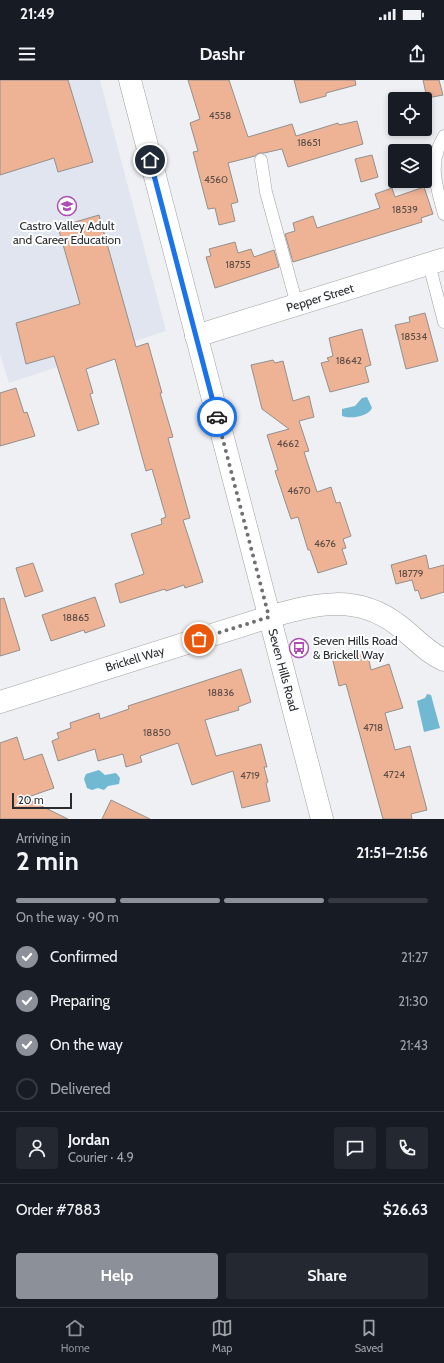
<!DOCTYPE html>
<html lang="en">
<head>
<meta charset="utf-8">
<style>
	:root { --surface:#171b24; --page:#242831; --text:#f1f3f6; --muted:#9ea1a6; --line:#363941; --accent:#8c9099 }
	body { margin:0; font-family:Cabin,sans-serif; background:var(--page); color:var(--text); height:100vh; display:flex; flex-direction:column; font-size:15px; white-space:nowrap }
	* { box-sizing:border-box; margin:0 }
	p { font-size:13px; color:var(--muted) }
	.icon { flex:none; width:22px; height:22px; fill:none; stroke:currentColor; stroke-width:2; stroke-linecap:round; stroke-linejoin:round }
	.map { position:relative; height:739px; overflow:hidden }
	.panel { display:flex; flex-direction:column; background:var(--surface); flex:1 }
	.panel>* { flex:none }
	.buttons { position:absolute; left:388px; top:12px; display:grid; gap:8px }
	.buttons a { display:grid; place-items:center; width:44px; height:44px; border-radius:4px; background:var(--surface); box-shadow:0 2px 6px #0003; font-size:20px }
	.scale { position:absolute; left:12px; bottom:10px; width:60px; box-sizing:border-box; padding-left:4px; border:2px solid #2a2b2c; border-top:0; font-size:11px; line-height:14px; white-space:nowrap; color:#2a2b2c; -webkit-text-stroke:3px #fdfeff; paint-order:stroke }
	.pin { position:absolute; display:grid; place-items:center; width:34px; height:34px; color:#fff; margin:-17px; border:2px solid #fff; border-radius:50%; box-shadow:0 1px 4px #0007 }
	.courier { position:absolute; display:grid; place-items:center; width:40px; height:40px; margin:-20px; border:3px solid #1a73e8; border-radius:50%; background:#fff; color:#222; box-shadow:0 1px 5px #0007 }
	.head em { font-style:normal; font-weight:800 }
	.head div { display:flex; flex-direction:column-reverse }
	.head { display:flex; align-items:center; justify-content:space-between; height:68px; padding:0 16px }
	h1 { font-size:26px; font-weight:800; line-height:30px }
	.bar { display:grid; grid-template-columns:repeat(4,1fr); gap:6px 4px; align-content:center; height:48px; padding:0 16px }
	.bar i { height:5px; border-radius:3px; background:var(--line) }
	.bar .active { background:var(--accent) }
	.bar p { grid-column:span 4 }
	.line { display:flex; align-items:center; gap:10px; padding:0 16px; border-top:1px solid var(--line) }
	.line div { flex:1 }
	.round { display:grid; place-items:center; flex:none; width:42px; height:42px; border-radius:4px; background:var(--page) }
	ol { padding:0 16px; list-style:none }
	li { display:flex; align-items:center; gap:12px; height:44px }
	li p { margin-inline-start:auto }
	li .icon { padding:4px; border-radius:50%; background:var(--accent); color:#fff; stroke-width:4 }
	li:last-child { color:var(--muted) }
	li i { width:22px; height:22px; border:2px solid var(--line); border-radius:50% }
	.primary-button { display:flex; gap:8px; margin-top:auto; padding:8px 16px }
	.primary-button a { flex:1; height:46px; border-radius:4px; background:var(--accent); color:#fff; font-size:16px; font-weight:800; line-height:46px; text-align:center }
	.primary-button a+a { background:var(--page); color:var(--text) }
	.status { display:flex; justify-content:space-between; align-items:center; height:28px; padding:0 20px; background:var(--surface); direction:ltr }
	.status svg { height:11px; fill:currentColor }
	header { display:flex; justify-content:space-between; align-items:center; height:52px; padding:0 16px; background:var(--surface); font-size:18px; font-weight:800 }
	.tabs { display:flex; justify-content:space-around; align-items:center; height:56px; border-top:1px solid var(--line); background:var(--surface); font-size:11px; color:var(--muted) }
	.tabs a { display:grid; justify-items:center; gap:2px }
	.tabs .active { color:var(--accent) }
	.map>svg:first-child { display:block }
	.built { fill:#e1e5ef }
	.water { fill:#71b8d2 }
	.building { fill:#eeb295; stroke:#93908e }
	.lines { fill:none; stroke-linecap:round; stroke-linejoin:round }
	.lane-casing { stroke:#9fa0a3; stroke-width:13 }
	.street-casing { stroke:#9fa0a3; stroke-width:23 }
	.secondary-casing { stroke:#9fa0a3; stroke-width:23 }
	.lane { stroke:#fff; stroke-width:12 }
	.street { stroke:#fff; stroke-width:22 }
	.secondary { stroke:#fff; stroke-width:22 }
	.done { stroke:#6f7072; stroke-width:4; stroke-dasharray:0 7.2 }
	.route { stroke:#1a73e8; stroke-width:5 }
	.labels { text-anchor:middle; stroke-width:4; stroke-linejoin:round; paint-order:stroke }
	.number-label { font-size:10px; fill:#5b4d46 }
	.poi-label { font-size:12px; fill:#2a2b2c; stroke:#fdfeff }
	.street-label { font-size:12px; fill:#2a2b2c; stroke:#fdfeff }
</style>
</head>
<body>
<div class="status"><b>21:49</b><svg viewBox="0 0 49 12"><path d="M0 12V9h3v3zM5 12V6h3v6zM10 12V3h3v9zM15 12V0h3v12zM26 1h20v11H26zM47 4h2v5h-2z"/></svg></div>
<header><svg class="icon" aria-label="menu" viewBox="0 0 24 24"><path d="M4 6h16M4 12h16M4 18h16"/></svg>Dashr<svg class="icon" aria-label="share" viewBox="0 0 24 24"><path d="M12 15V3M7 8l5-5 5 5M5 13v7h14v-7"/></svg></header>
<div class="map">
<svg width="444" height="739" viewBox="0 0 444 739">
	<rect width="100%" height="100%" fill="#eff0f4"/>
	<!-- built -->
	<path class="built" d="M 0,0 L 100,0 L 166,251 L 9,303 L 0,274 Z"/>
	<!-- water -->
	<g class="water">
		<path d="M 367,317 L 372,328 C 368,337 350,339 342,336 L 342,329 L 355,326 L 362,318 Z"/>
		<path d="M 427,614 L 431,615 L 440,648 L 424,652 L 417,621 L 425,618 Z"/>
		<path d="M 99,690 L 105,695 L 116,693 L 120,698 L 119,704 L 108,706 L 104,710 L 98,708 L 92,710 L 87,708 L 84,699 L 86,694 Z"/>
	</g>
	<!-- building -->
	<g class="building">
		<path d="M 0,0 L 68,0 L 93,82 L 58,92 L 54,78 L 0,95 Z"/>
		<path d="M 188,0 L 229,0 L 248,57 L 292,44 L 296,56 L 338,43 L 339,45 L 357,41 L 363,64 L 288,87 L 282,69 L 264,73 L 259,73 L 255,76 L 228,83 L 238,122 L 231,124 L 235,141 L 219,145 L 215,128 L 208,129 L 193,72 L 198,71 L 190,43 L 200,39 Z"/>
		<path d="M 294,0 L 355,0 L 356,5 L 326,13 L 326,16 L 300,23 Z"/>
		<path d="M 423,0 L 439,0 L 443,15 L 427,18 Z"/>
		<path d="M 372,75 L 378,97 L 361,102 L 355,79 Z"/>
		<path d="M 424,107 L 433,134 L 421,138 L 422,142 L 293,182 L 285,154 L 295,151 L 293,143 L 313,136 L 317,148 L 380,128 L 375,114 L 392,108 L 395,117 Z"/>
		<path d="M 99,135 L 136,267 L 148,263 L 162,313 L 160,313 L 173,357 L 168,358 L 190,438 L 183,440 L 203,502 L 185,508 L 184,505 L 166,511 L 165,509 L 120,523 L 115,504 L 144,494 L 131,454 L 162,444 L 161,439 L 166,437 L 152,389 L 146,391 L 115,279 L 86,289 L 93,313 L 90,314 L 99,344 L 78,351 L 54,276 L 26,284 L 16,243 L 80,224 L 58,147 Z"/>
		<path d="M 235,162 L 238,173 L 251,169 L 254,177 L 274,170 L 279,187 L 215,208 L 206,177 L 211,176 L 209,169 Z"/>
		<path d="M 425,233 L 438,281 L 406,289 L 395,245 L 410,242 L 409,237 Z"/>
		<path d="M 362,249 L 371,285 L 365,287 L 369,302 L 330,312 L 321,283 L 329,281 L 327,278 L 333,276 L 329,258 Z"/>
		<path d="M 273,280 L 275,283 L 283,281 L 293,321 L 309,316 L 314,337 L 299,341 L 309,371 L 304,372 L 317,412 L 331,407 L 336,423 L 340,422 L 351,456 L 343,459 L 346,468 L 342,469 L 347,484 L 318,493 L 310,470 L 308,470 L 298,437 L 291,439 L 275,391 L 278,390 L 267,355 L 289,349 L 262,329 L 251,285 Z"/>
		<path d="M 16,308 L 24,333 L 27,332 L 35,356 L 0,366 L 0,313 Z"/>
		<path d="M 426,475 L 429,489 L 444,485 L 444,512 L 421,519 L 418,510 L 415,511 L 412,500 L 396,504 L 391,485 Z"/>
		<path d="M 33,483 L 43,511 L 25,517 L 16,488 Z"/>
		<path d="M 95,517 L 105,546 L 85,553 L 84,550 L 51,561 L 42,535 Z"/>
		<path d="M 4,518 L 20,570 L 0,576 L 0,519 Z"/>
		<path d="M 354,571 L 355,574 L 367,571 L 371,590 L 389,584 L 403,628 L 385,633 L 395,670 L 410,666 L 427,730 L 411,734 L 412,739 L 383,739 L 346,604 L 339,606 L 332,577 Z"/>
		<path d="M 241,589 L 251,622 L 238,627 L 239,630 L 205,640 L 216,676 L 261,664 L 267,687 L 264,687 L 268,702 L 266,703 L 270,721 L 242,728 L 233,691 L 192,705 L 178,663 L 140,676 L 142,682 L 126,687 L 123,674 L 98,681 L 95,669 L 58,681 L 52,661 L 59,658 L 57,653 L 71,648 L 70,643 L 99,633 L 100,639 L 129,629 L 128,626 Z"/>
		<path d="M 17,657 L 24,680 L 42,674 L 54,708 L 25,718 L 68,739 L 0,739 L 0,663 Z"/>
		<path d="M 111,720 L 150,739 L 102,739 Z"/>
	</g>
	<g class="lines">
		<!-- lane casing -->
		<g class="lane-casing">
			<g id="lane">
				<path d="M 444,56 C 428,83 436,105 444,134"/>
				<path d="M 261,80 L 266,112 L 297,225"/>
				<path d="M 429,184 L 444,242"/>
			</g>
		</g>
		<!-- street casing -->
		<g class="street-casing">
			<g id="street">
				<path d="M 196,256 L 444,179"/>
				<path d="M 0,622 L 269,537 C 315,524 356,513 398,545 C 414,557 426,572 444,580"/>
			</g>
		</g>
		<!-- secondary casing -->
		<g class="secondary-casing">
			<path id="secondary" d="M 130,0 L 322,739"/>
		</g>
		<!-- lane -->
		<use href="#lane" class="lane"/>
		<!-- street -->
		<use href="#street" class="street"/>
		<!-- secondary -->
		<use href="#secondary" class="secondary"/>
	</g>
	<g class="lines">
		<!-- done -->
		<path class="done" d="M 199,559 L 269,537 L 217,337"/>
		<!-- route -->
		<path class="route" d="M 150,80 L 217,337"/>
	</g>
	<!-- icons -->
	<defs>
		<g id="school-ring" transform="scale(1)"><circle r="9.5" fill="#fdfeff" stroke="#ae4db4" stroke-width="1.5"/><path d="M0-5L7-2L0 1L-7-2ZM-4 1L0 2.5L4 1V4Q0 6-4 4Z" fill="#ae4db4"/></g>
		<g id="bus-ring" transform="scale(1)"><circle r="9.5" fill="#fdfeff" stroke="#ae4db4" stroke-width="1.5"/><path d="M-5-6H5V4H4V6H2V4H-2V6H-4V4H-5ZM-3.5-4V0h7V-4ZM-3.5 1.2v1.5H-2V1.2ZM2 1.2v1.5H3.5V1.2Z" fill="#ae4db4"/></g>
	</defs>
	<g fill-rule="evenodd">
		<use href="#school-ring" x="67" y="126"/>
		<use href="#bus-ring" x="299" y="568"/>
	</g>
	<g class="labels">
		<!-- number labels -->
		<g class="number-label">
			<text x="220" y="39">4558</text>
			<text x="309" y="66">18651</text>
			<text x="216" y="103">4560</text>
			<text x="405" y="133">18539</text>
			<text x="238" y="188">18755</text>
			<text x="414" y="260">18534</text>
			<text x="349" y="284">18642</text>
			<text x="288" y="367">4662</text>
			<text x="299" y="414">4670</text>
			<text x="325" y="467">4676</text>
			<text x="411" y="497">18779</text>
			<text x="76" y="541">18865</text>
			<text x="221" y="616">18836</text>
			<text x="373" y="651">4718</text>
			<text x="157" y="656">18850</text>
			<text x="394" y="698">4724</text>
			<text x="250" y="699">4719</text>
		</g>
		<!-- poi labels -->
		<g class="poi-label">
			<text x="67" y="150">Castro Valley Adult<tspan x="67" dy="14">and Career Education</tspan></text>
			<text x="313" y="565" text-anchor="start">Seven Hills Road<tspan x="313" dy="14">&amp; Brickell Way</tspan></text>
		</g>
		<!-- street labels -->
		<g class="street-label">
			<text transform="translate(320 218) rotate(-17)" y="4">Pepper Street</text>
			<text transform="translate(135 579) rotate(-17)" y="4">Brickell Way</text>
			<text transform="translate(283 590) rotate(75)" y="4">Seven Hills Road</text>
		</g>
	</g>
</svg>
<div class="buttons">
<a><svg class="icon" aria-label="locate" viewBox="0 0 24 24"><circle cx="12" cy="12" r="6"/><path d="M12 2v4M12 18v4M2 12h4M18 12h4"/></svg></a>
<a><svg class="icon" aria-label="layers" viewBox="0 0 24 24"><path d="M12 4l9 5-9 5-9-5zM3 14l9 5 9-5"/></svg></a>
</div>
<div class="scale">20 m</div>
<div class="pin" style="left:199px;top:559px;background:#ea580c"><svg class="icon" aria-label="bag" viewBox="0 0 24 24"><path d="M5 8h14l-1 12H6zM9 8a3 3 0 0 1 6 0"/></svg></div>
<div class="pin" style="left:150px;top:80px;background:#1f2937"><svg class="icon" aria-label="home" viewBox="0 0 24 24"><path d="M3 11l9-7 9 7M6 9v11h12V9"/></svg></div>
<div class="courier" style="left:217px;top:337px"><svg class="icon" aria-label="car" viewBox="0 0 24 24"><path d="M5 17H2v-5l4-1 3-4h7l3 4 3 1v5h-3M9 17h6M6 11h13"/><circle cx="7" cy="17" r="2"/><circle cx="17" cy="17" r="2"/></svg></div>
</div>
<section class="panel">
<div class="head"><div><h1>2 min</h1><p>Arriving in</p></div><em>21:51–21:56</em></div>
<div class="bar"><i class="active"></i><i class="active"></i><i class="active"></i><i></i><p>On the way · 90 m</p></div>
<ol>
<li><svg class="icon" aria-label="check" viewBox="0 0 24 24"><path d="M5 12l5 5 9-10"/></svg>Confirmed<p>21:27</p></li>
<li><svg class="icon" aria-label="check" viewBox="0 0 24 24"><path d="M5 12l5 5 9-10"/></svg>Preparing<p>21:30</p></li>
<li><svg class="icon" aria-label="check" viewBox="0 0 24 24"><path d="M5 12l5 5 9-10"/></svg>On the way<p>21:43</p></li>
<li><i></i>Delivered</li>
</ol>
<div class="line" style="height:72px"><a class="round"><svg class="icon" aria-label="person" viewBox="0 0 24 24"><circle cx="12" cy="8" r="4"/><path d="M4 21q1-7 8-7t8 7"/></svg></a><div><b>Jordan</b><p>Courier · 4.9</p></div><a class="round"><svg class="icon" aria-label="chat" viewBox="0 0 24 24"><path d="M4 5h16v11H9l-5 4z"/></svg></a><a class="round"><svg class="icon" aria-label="phone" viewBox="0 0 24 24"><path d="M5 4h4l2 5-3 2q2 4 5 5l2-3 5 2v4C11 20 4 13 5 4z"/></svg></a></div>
<div class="line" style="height:52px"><div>Order #7883</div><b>$26.63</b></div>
<div class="primary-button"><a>Help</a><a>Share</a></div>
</section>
<nav class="tabs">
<a class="active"><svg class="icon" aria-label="home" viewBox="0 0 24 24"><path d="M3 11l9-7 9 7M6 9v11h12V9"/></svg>Home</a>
<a><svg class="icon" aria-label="map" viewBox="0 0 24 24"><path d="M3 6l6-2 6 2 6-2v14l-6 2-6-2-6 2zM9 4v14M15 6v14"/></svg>Map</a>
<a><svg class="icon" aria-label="saved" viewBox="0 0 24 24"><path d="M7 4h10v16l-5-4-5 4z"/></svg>Saved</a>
</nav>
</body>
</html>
